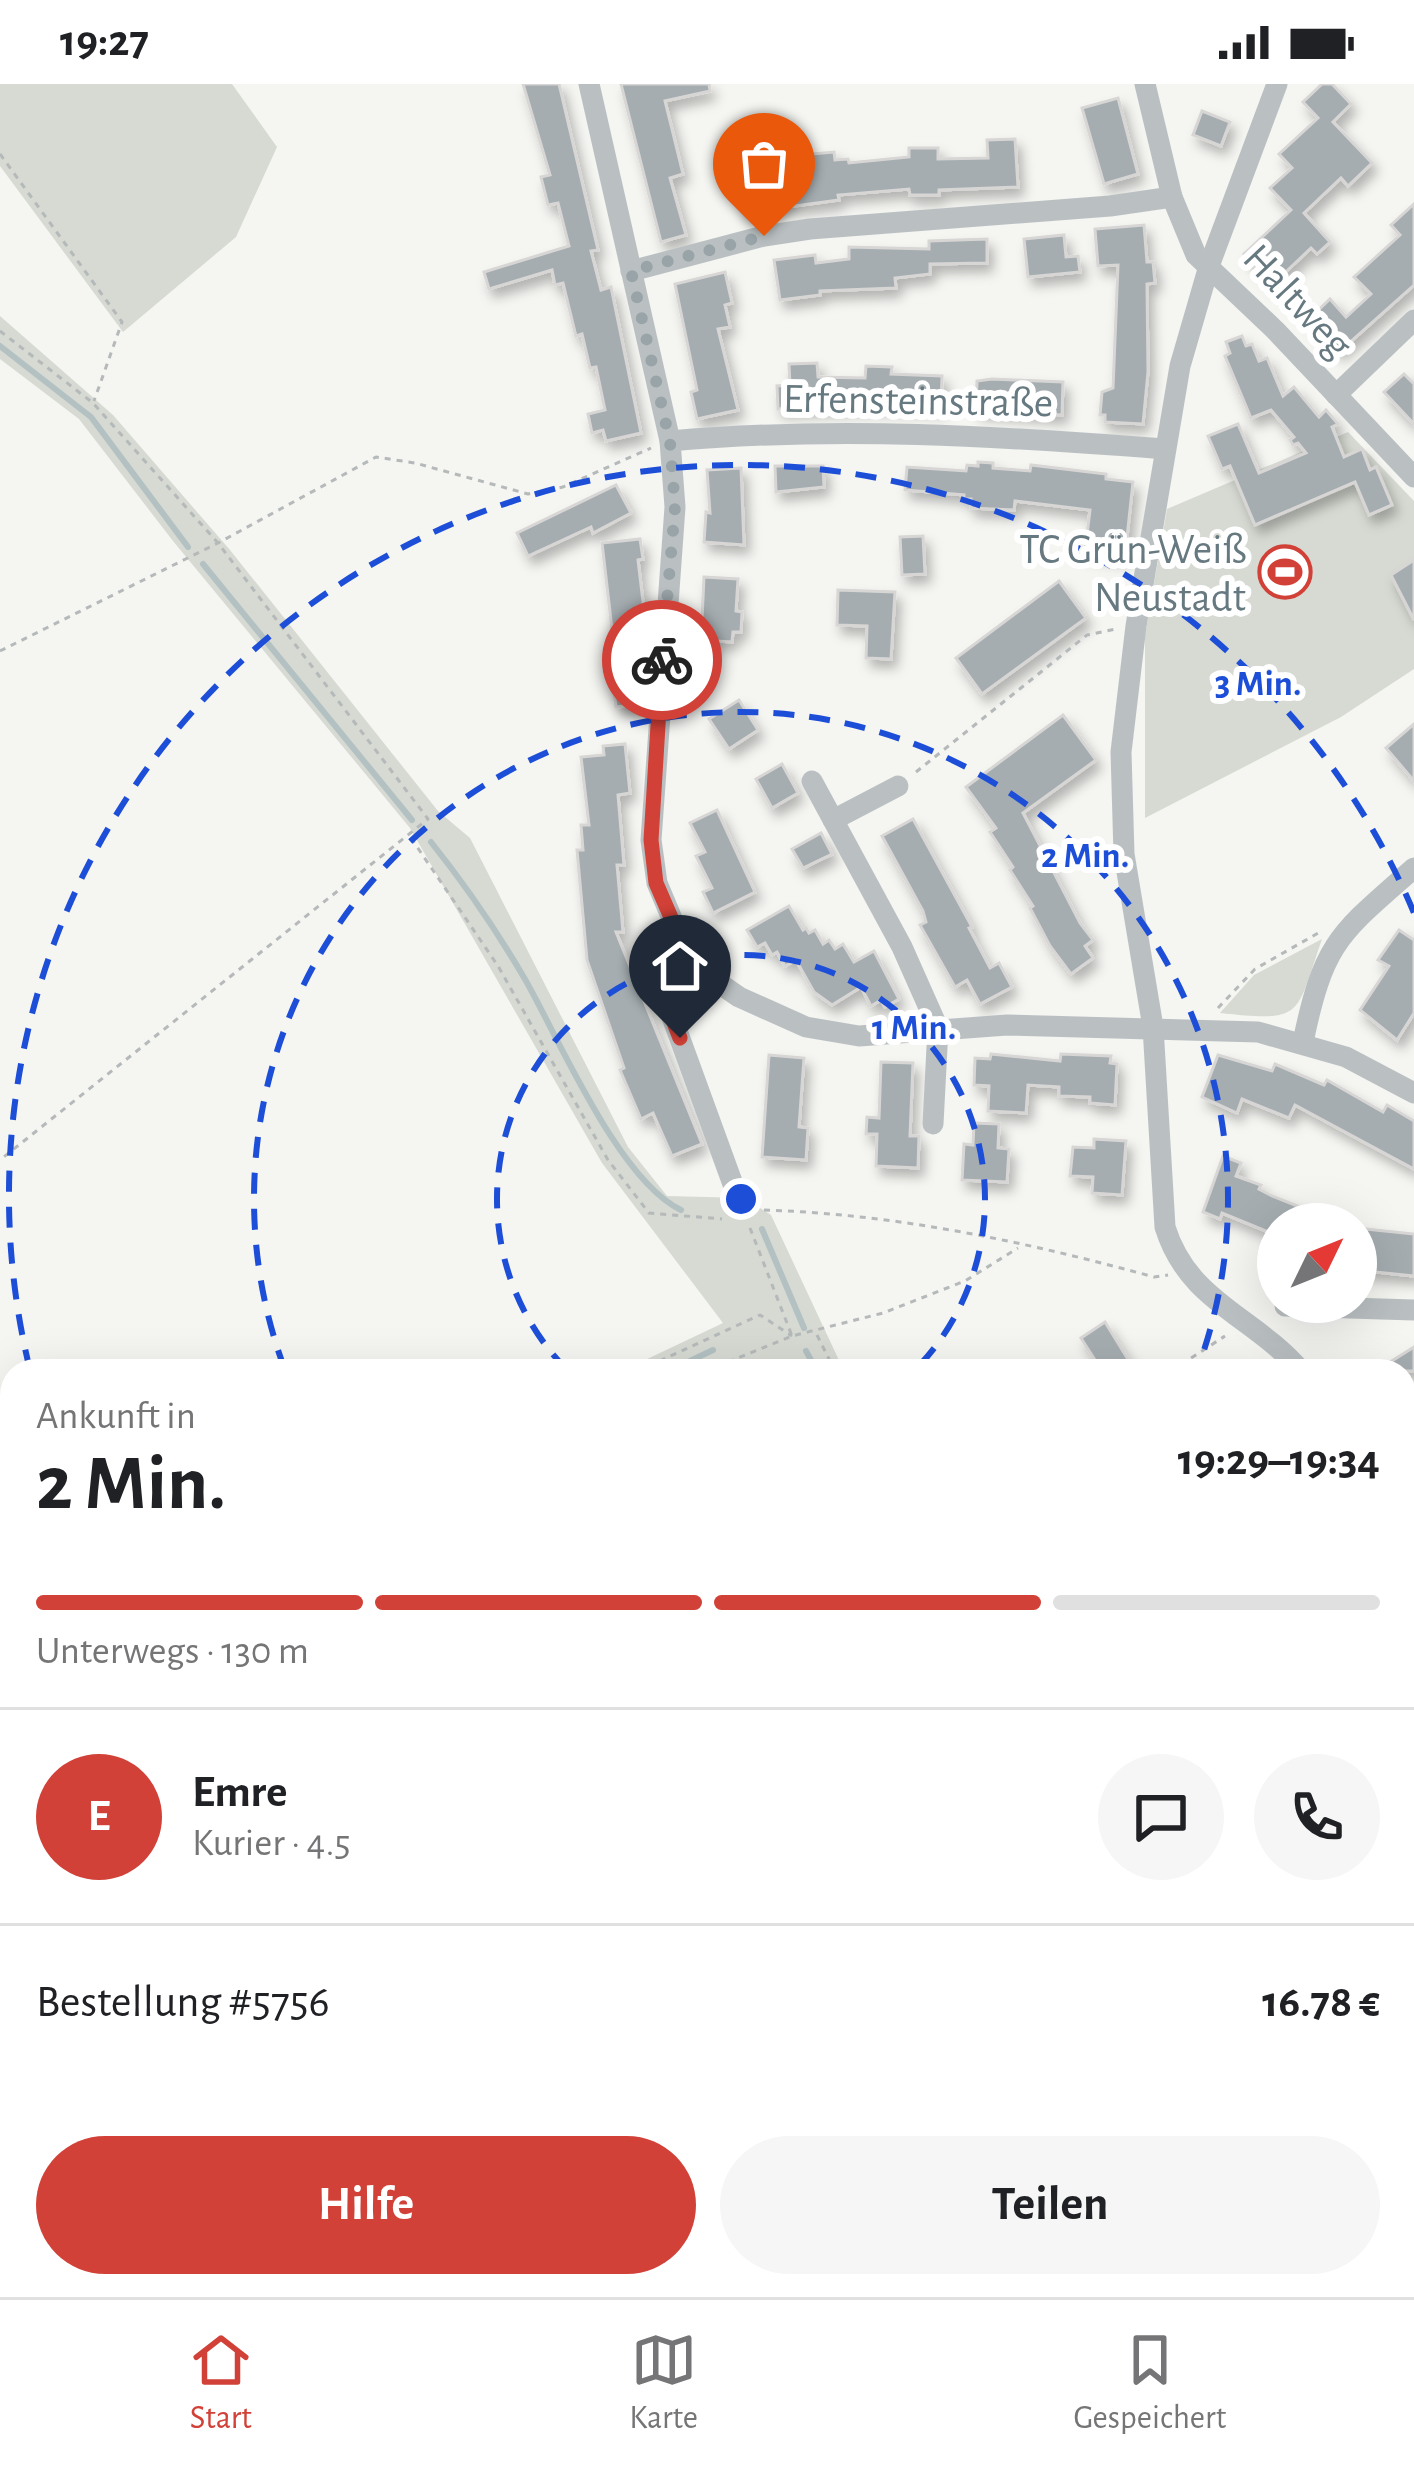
<!DOCTYPE html>
<html lang="de">
<head>
<meta charset="utf-8">
<style>
	:root { --surface:#fff; --page:#f6f6f6; --text:#202124; --muted:#757577; --line:#e0e0e0; --accent:#d14137 }
	body { margin:0; font-family:"Alegreya Sans",sans-serif; background:var(--page); color:var(--text); height:100vh; display:flex; flex-direction:column; font-size:45px; white-space:nowrap }
	* { box-sizing:border-box; margin:0 }
	p { font-size:39px; color:var(--muted) }
	.icon { flex:none; width:66px; height:66px; fill:none; stroke:currentColor; stroke-width:2; stroke-linecap:round; stroke-linejoin:round }
	.map { position:relative; flex:1; overflow:hidden }
	.panel { position:absolute; left:0px; top:1275px; width:1416px; height:939px; display:flex; flex-direction:column; background:var(--surface); border-radius:36px 36px 0 0; box-shadow:0 12px 48px #0002 }
	.panel>* { flex:none }
	.needle { width:78px; rotate:47deg }
	.tools { position:absolute; left:1257px; top:1119px; display:grid; gap:24px }
	.tools a { display:grid; place-items:center; width:120px; height:120px; border-radius:50%; background:var(--surface); box-shadow:0 12px 48px #0002; font-size:60px }
	.pin { position:absolute; display:grid; place-items:center; width:102px; height:102px; color:#fff; margin:-123px -51px; border-radius:50% 50% 50% 0; rotate:-45deg; box-shadow:0 0 12px #0007 }
	.pin .icon { rotate:45deg }
	.courier { position:absolute; display:grid; place-items:center; width:120px; height:120px; margin:-60px; border:9px solid #d14137; border-radius:50%; background:#fff; color:#222; box-shadow:0 3px 15px #0007 }
	.head em { font-style:normal; font-weight:700 }
	.head div { display:flex; flex-direction:column-reverse }
	.head { display:flex; align-items:center; justify-content:space-between; height:204px; padding:0 36px }
	h1 { font-size:78px; font-weight:700; line-height:90px }
	.bar { display:grid; grid-template-columns:repeat(4,1fr); gap:18px 12px; align-content:center; height:144px; padding:0 36px }
	.bar i { height:15px; border-radius:9px; background:var(--line) }
	.bar .on { background:var(--accent) }
	.bar p { grid-column:span 4 }
	.line { display:flex; align-items:center; gap:30px; padding:0 36px; border-top:3px solid var(--line) }
	.line div { flex:1 }
	.round { display:grid; place-items:center; flex:none; width:126px; height:126px; border-radius:63px; background:var(--page) }
	.cta { display:flex; gap:24px; margin-top:auto; padding:24px 36px }
	.cta a { flex:1; height:138px; border-radius:72px; background:var(--accent); color:#fff; font-size:48px; font-weight:700; line-height:138px; text-align:center }
	.cta a+a { background:var(--page); color:var(--text) }
	.status { display:flex; justify-content:space-between; align-items:center; height:84px; padding:0 60px; background:var(--surface); direction:ltr }
	.status svg { height:33px; fill:currentColor }
	.tabs { display:flex; justify-content:space-around; align-items:center; height:168px; border-top:3px solid var(--line); background:var(--surface); font-size:33px; color:var(--muted) }
	.tabs a { display:grid; justify-items:center; gap:6px }
	.tabs .on { color:var(--accent) }
	.map>svg:first-child { display:block }
	.green { fill:#d6dad2 }
	.lines { fill:none; stroke-linecap:round; stroke-linejoin:round }
	.stream { stroke:#b3c1c3; stroke-width:6 }
	.building { fill:#a5adb1; stroke:#d7d6d5; stroke-width:3; filter:url(#shadow) }
	.path { stroke:#b5b9ba; stroke-width:3; stroke-dasharray:6 6; stroke-linecap:butt }
	.minor { stroke:#bac0c2; stroke-width:21 }
	.done { stroke:#99a4a8; stroke-width:12; stroke-dasharray:0 21.6 }
	.route { stroke:#d14137; stroke-width:15 }
	.ring { fill:none; stroke:#1d4ed8; stroke-width:6; stroke-dasharray:21 15 }
	.labels { text-anchor:middle; stroke-width:12; stroke-linejoin:round; paint-order:stroke }
	.street-label { font-size:42px; fill:#677980; stroke:#fff }
	.poi-label { font-size:42px; fill:#677980; stroke:#fff; text-anchor:end }
	.centre { fill:#1d4ed8; stroke:#fff; stroke-width:6 }
	.ring-label { font-size:36px; text-anchor:middle; font-weight:bold; fill:#1d4ed8; stroke:#fff; stroke-width:12; stroke-linejoin:round; paint-order:stroke }
</style>
</head>
<body>
<div class="status"><b>19:27</b><svg viewBox="0 0 49 12"><path d="M0 12V9h3v3zM5 12V6h3v6zM10 12V3h3v9zM15 12V0h3v12zM26 1h20v11H26zM47 4h2v5h-2z"/></svg></div>
<div class="map">
<svg width="1414" height="2213" viewBox="0 0 1414 2213">
	<defs>
		<filter id="shadow"><feDropShadow dx="5" dy="8" stdDeviation="6" flood-color="#0004"/></filter>
	</defs>
	<rect width="100%" height="100%" fill="#f5f5f2"/>
	<!-- green -->
	<g class="green">
		<path d="M 0,0 L 232,0 L 277,63 L 236,153 L 123,248 L 0,82 Z"/>
		<path d="M 0,232 L 113,331 L 230,466 L 438,727 L 470,754 L 628,1063 L 667,1112 L 744,1114 L 771,1131 L 844,1287 L 732,1287 L 730,1284 L 722,1287 L 622,1287 L 723,1239 L 602,1079 L 410,744 L 173,457 L 79,335 L 0,275 Z"/>
		<path d="M 1348,348 L 1414,417 L 1414,585 L 1341,633 L 1145,734 L 1145,552 L 1167,425 Z"/>
		<path d="M 1322,855 C 1295,933 1305,938 1220,929 L 1254,891 Z"/>
		<path d="M 979,2202 L 1106,2202 L 1102,2213 L 990,2213 Z"/>
	</g>
	<g class="lines">
		<!-- stream -->
		<g class="stream">
			<path d="M 0,262 L 91,333 L 188,463"/>
			<path d="M 203,480 L 412,736"/>
			<path d="M 431,758 C 467,803 497,847 526,897 C 561,959 619,1096 681,1126"/>
			<path d="M 762,1145 L 804,1244"/>
			<path d="M 806,1267 L 817,1287"/>
			<path d="M 669,1287 L 713,1266"/>
			<path d="M 0,1427 L 12,1445"/>
			<path d="M 0,1606 L 12,1593"/>
			<path d="M 1015,2202 L 1027,2213"/>
			<path d="M 1094,2213 L 1100,2202"/>
		</g>
	</g>
	<!-- building -->
	<g class="building">
		<path d="M 523,0 L 559,0 L 598,166 L 591,167 L 601,206 L 611,203 L 641,349 L 606,357 L 603,346 L 592,349 L 588,330 L 605,326 L 596,283 L 590,284 L 582,250 L 576,252 L 563,199 L 555,201 L 552,186 L 489,205 L 484,188 L 569,162 L 558,119 L 548,121 L 541,93 L 550,91 Z"/>
		<path d="M 621,0 L 709,0 L 710,7 L 665,17 L 683,90 L 670,94 L 686,151 L 661,158 Z"/>
		<path d="M 1322,0 L 1332,0 L 1351,20 L 1333,38 L 1372,79 L 1348,102 L 1341,94 L 1304,129 L 1330,158 L 1317,170 L 1311,164 L 1273,200 L 1244,170 L 1291,126 L 1270,104 L 1292,84 L 1279,70 L 1318,34 L 1303,18 Z"/>
		<path d="M 1118,14 L 1138,90 L 1104,100 L 1082,24 Z"/>
		<path d="M 1202,27 L 1230,38 L 1221,62 L 1193,51 Z"/>
		<path d="M 1015,55 L 1018,103 L 939,106 L 939,111 L 910,111 L 909,105 L 838,111 L 839,116 L 743,129 L 738,101 L 782,93 L 784,76 L 801,74 L 800,71 L 834,68 L 835,76 L 848,75 L 849,79 L 909,73 L 909,64 L 938,64 L 938,75 L 988,74 L 987,56 Z"/>
		<path d="M 1414,120 L 1414,201 L 1339,268 L 1308,236 L 1330,215 L 1346,233 L 1371,210 L 1354,193 L 1400,151 L 1391,141 Z"/>
		<path d="M 1144,141 L 1147,178 L 1153,178 L 1155,199 L 1147,200 L 1148,288 L 1143,340 L 1105,338 L 1105,331 L 1100,331 L 1102,308 L 1113,304 L 1118,181 L 1098,182 L 1095,145 Z"/>
		<path d="M 1064,151 L 1066,173 L 1078,172 L 1080,188 L 1028,193 L 1024,155 Z"/>
		<path d="M 987,155 L 987,179 L 930,180 L 930,190 L 895,194 L 896,204 L 820,207 L 820,211 L 780,216 L 774,176 L 815,171 L 816,179 L 849,175 L 849,163 L 929,165 L 929,157 Z"/>
		<path d="M 725,188 L 732,219 L 725,221 L 730,243 L 718,245 L 738,326 L 697,335 L 691,308 L 697,306 L 675,200 Z"/>
		<path d="M 1242,252 L 1246,262 L 1252,260 L 1259,277 L 1267,274 L 1283,312 L 1294,303 L 1319,333 L 1326,326 L 1338,340 L 1332,343 L 1344,373 L 1362,365 L 1370,386 L 1376,383 L 1392,421 L 1369,431 L 1355,398 L 1255,441 L 1230,382 L 1222,385 L 1208,352 L 1238,340 L 1259,389 L 1306,369 L 1298,359 L 1293,361 L 1290,356 L 1294,353 L 1271,326 L 1251,334 L 1225,272 L 1230,269 L 1226,258 Z"/>
		<path d="M 817,279 L 818,293 L 865,294 L 866,282 L 892,283 L 891,290 L 942,292 L 941,323 L 879,321 L 778,325 L 777,302 L 790,301 L 789,280 Z"/>
		<path d="M 1404,290 L 1414,300 L 1414,340 L 1384,308 Z"/>
		<path d="M 992,295 L 1063,298 L 1062,331 L 976,326 L 977,297 Z"/>
		<path d="M 978,378 L 993,379 L 993,384 L 1030,387 L 1031,381 L 1106,390 L 1106,395 L 1133,398 L 1125,472 L 1085,467 L 1090,426 L 1015,417 L 1014,426 L 971,424 L 971,415 L 964,415 L 964,411 L 905,406 L 907,383 L 966,387 L 967,381 L 978,382 Z"/>
		<path d="M 775,382 L 823,382 L 824,403 L 776,408 Z"/>
		<path d="M 741,384 L 744,461 L 704,458 L 706,428 L 710,429 L 707,386 Z"/>
		<path d="M 616,401 L 631,429 L 593,449 L 591,443 L 528,472 L 517,449 Z"/>
		<path d="M 923,452 L 925,490 L 902,491 L 900,453 Z"/>
		<path d="M 640,455 L 643,475 L 638,476 L 647,551 L 613,554 L 602,459 Z"/>
		<path d="M 1414,476 L 1414,536 L 1391,491 Z"/>
		<path d="M 704,493 L 738,495 L 736,527 L 742,528 L 741,548 L 733,548 L 732,558 L 701,556 Z"/>
		<path d="M 1059,497 L 1086,534 L 982,610 L 956,574 Z"/>
		<path d="M 838,506 L 895,508 L 891,575 L 866,574 L 867,542 L 837,541 Z"/>
		<path d="M 638,584 L 642,620 L 616,623 L 611,586 Z"/>
		<path d="M 739,616 L 758,646 L 729,665 L 709,635 Z"/>
		<path d="M 1063,631 L 1096,676 L 1023,729 L 1080,839 L 1093,856 L 1085,862 L 1093,874 L 1071,890 L 1050,862 L 1030,824 L 1033,822 L 1010,786 L 1013,783 L 990,748 L 996,744 L 966,703 Z"/>
		<path d="M 1414,640 L 1414,697 L 1386,664 Z"/>
		<path d="M 625,660 L 630,709 L 618,711 L 624,781 L 617,781 L 623,848 L 616,848 L 702,1060 L 672,1072 L 653,1029 L 641,1035 L 620,986 L 624,984 L 587,876 L 577,766 L 583,766 L 581,741 L 589,741 L 581,673 L 604,671 L 603,662 Z"/>
		<path d="M 782,680 L 798,709 L 772,724 L 756,695 Z"/>
		<path d="M 717,726 L 755,808 L 713,829 L 703,808 L 712,804 L 696,772 L 705,768 L 690,739 Z"/>
		<path d="M 913,735 L 972,843 L 969,844 L 990,884 L 999,879 L 1012,903 L 980,920 L 967,896 L 955,903 L 920,841 L 926,838 L 923,827 L 882,752 Z"/>
		<path d="M 821,749 L 832,770 L 803,784 L 792,765 Z"/>
		<path d="M 789,822 L 803,846 L 806,844 L 809,849 L 815,846 L 823,860 L 829,856 L 835,865 L 843,860 L 854,878 L 874,867 L 899,915 L 885,923 L 881,916 L 871,922 L 861,903 L 832,921 L 814,908 L 796,876 L 785,882 L 777,868 L 772,871 L 765,859 L 757,863 L 747,846 Z"/>
		<path d="M 1399,846 L 1414,856 L 1414,929 L 1397,956 L 1360,926 L 1389,882 L 1378,876 Z"/>
		<path d="M 991,970 L 1060,977 L 1061,970 L 1111,972 L 1110,979 L 1117,980 L 1115,1021 L 1090,1019 L 1090,1013 L 1059,1012 L 1059,1003 L 1028,1001 L 1026,1029 L 988,1027 L 989,1002 L 974,1001 L 975,974 L 990,975 Z"/>
		<path d="M 769,971 L 804,974 L 799,1043 L 808,1044 L 806,1076 L 762,1073 Z"/>
		<path d="M 1218,971 L 1272,987 L 1275,980 L 1324,1001 L 1327,996 L 1383,1028 L 1387,1021 L 1414,1037 L 1414,1085 L 1295,1021 L 1289,1034 L 1242,1015 L 1237,1029 L 1202,1013 Z"/>
		<path d="M 881,978 L 913,979 L 910,1052 L 919,1052 L 918,1084 L 876,1082 L 877,1050 L 866,1050 L 867,1033 L 879,1034 Z"/>
		<path d="M 974,1039 L 999,1040 L 998,1064 L 1009,1065 L 1007,1098 L 962,1096 L 964,1060 L 973,1061 Z"/>
		<path d="M 1094,1055 L 1126,1057 L 1122,1111 L 1092,1109 L 1093,1093 L 1070,1092 L 1073,1063 L 1094,1064 Z"/>
		<path d="M 1223,1072 L 1241,1079 L 1236,1092 L 1261,1101 L 1259,1105 L 1272,1112 L 1310,1127 L 1306,1140 L 1278,1140 L 1278,1152 L 1222,1129 L 1220,1135 L 1203,1128 Z"/>
		<path d="M 1356,1144 L 1414,1150 L 1414,1192 L 1356,1186 Z"/>
		<path d="M 1105,1238 L 1129,1277 L 1133,1287 L 1102,1287 L 1081,1254 Z"/>
		<path d="M 1414,1263 L 1414,1287 L 1376,1287 Z"/>
	</g>
	<g class="lines">
		<!-- path -->
		<g class="path">
			<path d="M 0,70 L 122,238 L 94,317"/>
			<path d="M 0,247 L 93,319 L 218,459 L 428,735 L 0,1076"/>
			<path d="M 0,567 L 218,459 L 376,373 L 415,379 L 528,410 L 563,403 L 651,364"/>
			<path d="M 916,688 L 1087,551 L 1116,545"/>
			<path d="M 411,754 L 498,882 L 608,1076 L 649,1129 L 722,1135"/>
			<path d="M 1218,924 L 1255,885 L 1320,848"/>
			<path d="M 764,1126 C 896,1130 1027,1158 1154,1193 L 1168,1191"/>
			<path d="M 750,1144 L 792,1252"/>
			<path d="M 817,1251 L 835,1287"/>
			<path d="M 638,1287 L 760,1231 L 792,1252"/>
			<path d="M 706,1287 L 792,1252 L 883,1229 L 965,1197 L 1018,1164"/>
			<path d="M 1171,1287 L 1225,1252"/>
			<path d="M 0,1410 L 12,1426"/>
			<path d="M 0,1593 L 12,1581"/>
			<path d="M 0,1627 L 12,1615"/>
			<path d="M 1404,1657 L 1414,1651"/>
			<path d="M 0,1807 L 12,1816"/>
			<path d="M 995,2202 L 1007,2213"/>
			<path d="M 1396,2202 L 1401,2213"/>
			<path d="M 181,2213 L 186,2202"/>
			<path d="M 907,2213 L 926,2202"/>
			<path d="M 1110,2213 L 1115,2202"/>
		</g>
		<!-- minor -->
		<g class="minor">
			<path d="M 589,0 L 670,357 L 675,423 L 651,756 L 657,799 L 686,868 L 713,895 L 739,913 L 806,943 L 859,952 L 1007,941 L 1258,948 L 1346,973 L 1414,1009"/>
			<path d="M 1145,0 L 1172,113 L 1196,171 L 1275,246 L 1414,393"/>
			<path d="M 1277,0 L 1209,182 L 1180,282 L 1136,542 L 1121,668 L 1124,770 L 1153,943 L 1165,1143 C 1188,1218 1254,1232 1301,1287"/>
			<path d="M 631,187 L 764,152 L 810,145 L 1110,122 L 1172,113"/>
			<path d="M 1336,311 L 1414,236"/>
			<path d="M 670,357 C 836,342 999,352 1165,365"/>
			<path d="M 812,697 L 902,863 L 938,944 L 933,1040"/>
			<path d="M 833,736 L 898,702"/>
			<path d="M 686,868 L 669,888 L 664,911 L 742,1125"/>
			<path d="M 1303,958 C 1324,857 1339,850 1414,784"/>
			<path d="M 1285,1222 L 1414,1226"/>
			<path d="M 1404,1435 L 1414,1451"/>
		</g>
	</g>
	<g class="lines">
		<!-- done -->
		<path class="done" d="M 662,576 L 675,423 L 670,358 L 631,187 L 764,152"/>
		<!-- route -->
		<path class="route" d="M 662,576 L 651,756 L 656,799 L 686,868 C 655,895 667,921 680,954"/>
	</g>
	<!-- distance rings -->
	<g class="ring">
		<path d="M567 1286A244 244 0 1 1 915 1286"/>
		<path d="M285 1286A487 487 0 1 1 1197 1286"/>
		<path d="M30 1286A731 731 0 0 1 1414 829"/>
	</g>
	<!-- icons -->
	<defs>
		<g id="stadium-ring" transform="scale(2.7)"><circle r="9.5" fill="#fff" stroke="#d14137" stroke-width="1.5"/><path d="M0-5a6.5 5 0 1 0 0 10a6.5 5 0 1 0 0-10ZM-3.5-1.8h7v3.6h-7Z" fill="#d14137"/></g>
	</defs>
	<g fill-rule="evenodd">
		<use href="#stadium-ring" x="1285" y="488"/>
	</g>
	<g class="labels">
		<!-- street labels -->
		<g class="street-label">
			<text transform="translate(1299 216) rotate(47)" y="15">Haltweg</text>
			<text transform="translate(918 315) rotate(1)" y="15">Erfensteinstraße</text>
		</g>
		<!-- poi labels -->
		<g class="poi-label">
			<text x="1246" y="479">TC Grün-Weiß<tspan x="1246" dy="48">Neustadt</tspan></text>
		</g>
	</g>
	<circle cx="741" cy="1115" r="18" class="centre"/>
	<g class="ring-label">
		<text x="1258" y="611">3 Min.</text>
		<text x="1085" y="783">2 Min.</text>
		<text x="914" y="955">1 Min.</text>
	</g>
</svg>
<div class="tools">
<a><svg class="needle" viewBox="-14 -14 28 28"><path d="M0-13l5 13h-10z" fill="#e53935"/><path d="M0 13l5-13h-10z" fill="#757577"/></svg></a>
</div>
<div class="pin" style="left:764px;top:152px;background:#ea580c"><svg class="icon" aria-label="bag" viewBox="0 0 24 24"><path d="M5 8h14l-1 12H6zM9 8a3 3 0 0 1 6 0"/></svg></div>
<div class="pin" style="left:680px;top:954px;background:#1f2937"><svg class="icon" aria-label="home" viewBox="0 0 24 24"><path d="M3 11l9-7 9 7M6 9v11h12V9"/></svg></div>
<div class="courier" style="left:662px;top:576px"><svg class="icon" aria-label="bike" viewBox="0 0 24 24"><circle cx="6" cy="16" r="4"/><circle cx="18" cy="16" r="4"/><path d="M6 16l4-8h5l3 8M10 8l3 8H6M13 5h3"/></svg></div>
<section class="panel">
<div class="head"><div><h1>2 Min.</h1><p>Ankunft in</p></div><em>19:29–19:34</em></div>
<div class="bar"><i class="on"></i><i class="on"></i><i class="on"></i><i></i><p>Unterwegs · 130 m</p></div>
<div class="line" style="height:216px"><b class="round" style="background:var(--accent);color:#fff">E</b><div><b>Emre</b><p>Kurier · 4.5</p></div><a class="round"><svg class="icon" aria-label="chat" viewBox="0 0 24 24"><path d="M4 5h16v11H9l-5 4z"/></svg></a><a class="round"><svg class="icon" aria-label="phone" viewBox="0 0 24 24"><path d="M5 4h4l2 5-3 2q2 4 5 5l2-3 5 2v4C11 20 4 13 5 4z"/></svg></a></div>
<div class="line" style="height:156px"><div>Bestellung #5756</div><b>16.78 €</b></div>
<div class="cta"><a>Hilfe</a><a>Teilen</a></div>
</section>
</div>
<nav class="tabs">
<a class="on"><svg class="icon" aria-label="home" viewBox="0 0 24 24"><path d="M3 11l9-7 9 7M6 9v11h12V9"/></svg>Start</a>
<a><svg class="icon" aria-label="map" viewBox="0 0 24 24"><path d="M3 6l6-2 6 2 6-2v14l-6 2-6-2-6 2zM9 4v14M15 6v14"/></svg>Karte</a>
<a><svg class="icon" aria-label="saved" viewBox="0 0 24 24"><path d="M7 4h10v16l-5-4-5 4z"/></svg>Gespeichert</a>
</nav>
</body>
</html>
